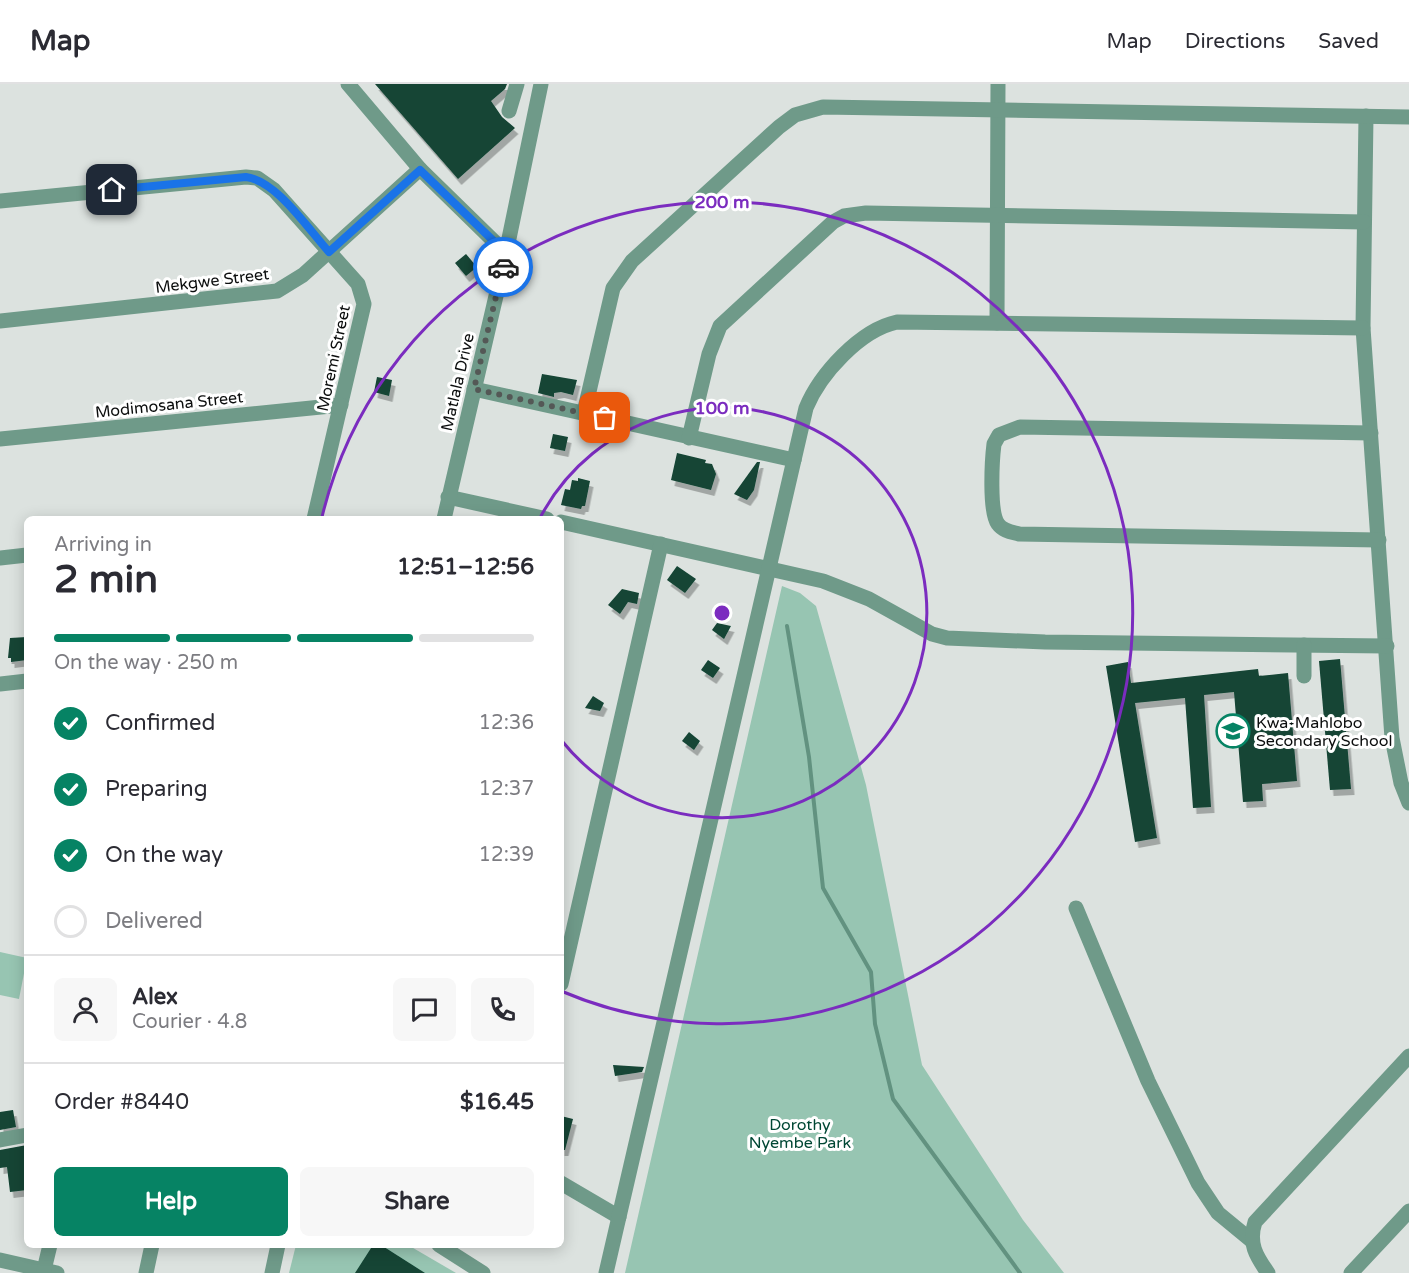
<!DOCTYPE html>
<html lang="en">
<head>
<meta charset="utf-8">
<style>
	:root { --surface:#fff; --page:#f7f7f7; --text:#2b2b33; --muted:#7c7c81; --line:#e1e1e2; --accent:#068364 }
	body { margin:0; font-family:"Varela Round",sans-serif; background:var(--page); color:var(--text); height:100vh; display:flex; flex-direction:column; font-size:22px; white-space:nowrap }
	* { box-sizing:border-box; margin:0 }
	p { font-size:20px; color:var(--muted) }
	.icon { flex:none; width:33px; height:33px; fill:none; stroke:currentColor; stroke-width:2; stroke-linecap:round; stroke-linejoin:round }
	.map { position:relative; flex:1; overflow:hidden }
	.drawer { position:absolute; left:24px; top:432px; width:540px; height:732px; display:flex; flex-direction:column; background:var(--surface); border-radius:9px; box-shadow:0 3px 15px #0003 }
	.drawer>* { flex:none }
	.pin { position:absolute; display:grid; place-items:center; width:51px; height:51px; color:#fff; margin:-26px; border-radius:12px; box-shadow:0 3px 9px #0006 }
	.courier { position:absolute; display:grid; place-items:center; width:60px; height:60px; margin:-30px; border:4px solid #1a73e8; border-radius:50%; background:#fff; color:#222; box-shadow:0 2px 8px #0007 }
	.overview em { font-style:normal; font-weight:700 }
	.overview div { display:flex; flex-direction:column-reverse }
	.overview { display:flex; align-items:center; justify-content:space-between; height:102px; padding:0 30px }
	h1 { font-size:39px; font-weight:700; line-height:45px }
	.bar { display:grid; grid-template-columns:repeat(4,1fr); gap:9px 6px; align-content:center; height:72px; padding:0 30px }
	.bar i { height:8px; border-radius:4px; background:var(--line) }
	.bar .selected { background:var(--accent) }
	.bar p { grid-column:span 4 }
	.line { display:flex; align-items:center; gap:15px; padding:0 30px; border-top:2px solid var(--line) }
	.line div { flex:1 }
	.round { display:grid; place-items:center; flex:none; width:63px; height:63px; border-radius:9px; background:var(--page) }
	ol { padding:0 30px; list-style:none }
	li { display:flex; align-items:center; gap:18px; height:66px }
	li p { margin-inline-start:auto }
	li .icon { padding:6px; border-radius:50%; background:var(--accent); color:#fff; stroke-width:4 }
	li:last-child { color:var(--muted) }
	li i { width:33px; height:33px; border:3px solid var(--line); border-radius:50% }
	.primary-button { display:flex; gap:12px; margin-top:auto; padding:12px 30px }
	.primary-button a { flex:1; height:69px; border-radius:9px; background:var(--accent); color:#fff; font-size:24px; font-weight:700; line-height:69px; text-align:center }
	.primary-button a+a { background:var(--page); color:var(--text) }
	header { display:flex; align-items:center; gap:36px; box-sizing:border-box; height:84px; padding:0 30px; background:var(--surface); border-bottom:2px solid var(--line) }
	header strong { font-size:28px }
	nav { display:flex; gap:33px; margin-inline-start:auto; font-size:21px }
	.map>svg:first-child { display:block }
	.green { fill:#97c5b2 }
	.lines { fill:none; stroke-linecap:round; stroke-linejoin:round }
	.stream { stroke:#629280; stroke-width:4 }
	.building { fill:#134434; filter:url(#shadow) }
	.minor { stroke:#6f9a89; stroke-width:15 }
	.done { stroke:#545856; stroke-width:6; stroke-dasharray:0 10.8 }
	.route { stroke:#1a73e8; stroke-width:8 }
	.ring { fill:none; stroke:#7b2cbf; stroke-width:3 }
	.labels { text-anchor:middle; stroke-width:6; stroke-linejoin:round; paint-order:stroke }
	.street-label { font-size:16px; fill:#0b0d0d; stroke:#fff }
	.poi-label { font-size:16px; fill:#0b0d0d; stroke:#fff; text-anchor:start }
	.park-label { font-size:16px; fill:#004734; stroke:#fff }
	.centre { fill:#7b2cbf; stroke:#fff; stroke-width:3 }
	.ring-label { font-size:18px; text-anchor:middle; font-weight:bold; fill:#7b2cbf; stroke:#fff; stroke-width:6; stroke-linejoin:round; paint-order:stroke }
</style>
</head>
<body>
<header>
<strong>Map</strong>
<nav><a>Map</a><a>Directions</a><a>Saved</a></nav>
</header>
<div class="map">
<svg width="1409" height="1189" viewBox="0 0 1409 1189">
	<defs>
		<filter id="shadow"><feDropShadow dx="3.5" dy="6" stdDeviation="0" flood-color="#0004"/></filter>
	</defs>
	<rect width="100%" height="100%" fill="#dce2df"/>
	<!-- green -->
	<g class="green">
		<path d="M 782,502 L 800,509 L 816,522 L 866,701 L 922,981 L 1023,1136 L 1064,1189 L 625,1189 Z"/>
		<path d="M 0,868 L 27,874 L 19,915 L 0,911 Z"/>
		<path d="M 296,1161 L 408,1161 L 456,1189 L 289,1189 Z"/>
	</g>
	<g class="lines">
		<!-- stream -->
		<path class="stream" d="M 787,542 L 809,673 L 823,804 L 871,888 L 875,940 L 893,1015 L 1020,1189"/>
	</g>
	<!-- building -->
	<g class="building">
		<path d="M 375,0 L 507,0 L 505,5 L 491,17 L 502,33 L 515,44 L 458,95 Z"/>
		<path d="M 466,170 L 477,183 L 466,192 L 455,179 Z"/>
		<path d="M 542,290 L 577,296 L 573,311 L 561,308 L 554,309 L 554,313 L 538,309 Z"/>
		<path d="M 377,293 L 392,296 L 389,312 L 374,308 Z"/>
		<path d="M 553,350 L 568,353 L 565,367 L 550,364 Z"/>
		<path d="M 677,369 L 706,376 L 705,379 L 712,380 L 716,390 L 711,406 L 671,396 Z"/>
		<path d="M 757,378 L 760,378 L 754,406 L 747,416 L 734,410 Z"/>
		<path d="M 578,394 L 590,397 L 585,422 L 582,422 L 581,425 L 561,421 L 565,405 L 570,406 L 572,396 L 578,397 Z"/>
		<path d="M 677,482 L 696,495 L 685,509 L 667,496 Z"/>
		<path d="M 622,505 L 639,509 L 637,520 L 628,518 L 620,530 L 608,521 Z"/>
		<path d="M 717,539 L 731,542 L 724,555 L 712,546 Z"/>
		<path d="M 27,553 L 27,576 L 11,578 L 11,574 L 8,574 L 10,554 Z"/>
		<path d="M 1340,575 L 1351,705 L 1330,706 L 1319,577 Z"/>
		<path d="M 708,576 L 720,584 L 713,594 L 701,586 Z"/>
		<path d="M 1128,578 L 1131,599 L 1258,585 L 1259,592 L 1288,589 L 1297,697 L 1262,700 L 1263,717 L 1243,718 L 1234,608 L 1204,611 L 1211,723 L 1193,724 L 1185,614 L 1135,619 L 1157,754 L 1135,758 L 1106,582 Z"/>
		<path d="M 593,612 L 604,619 L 600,627 L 585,624 Z"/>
		<path d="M 689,648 L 700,657 L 694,666 L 682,657 Z"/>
		<path d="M 613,981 L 644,983 L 642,988 L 615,992 Z"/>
		<path d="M 13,1026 L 16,1043 L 0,1046 L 0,1028 Z"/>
		<path d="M 561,1032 L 573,1035 L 565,1066 L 561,1066 Z"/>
		<path d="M 27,1061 L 27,1106 L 10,1108 L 7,1083 L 0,1084 L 0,1066 Z"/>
		<path d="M 373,1161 L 381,1161 L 425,1189 L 355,1189 Z"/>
	</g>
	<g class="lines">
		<!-- minor -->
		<g class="minor">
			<path d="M 348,0 L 420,85 L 506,169"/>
			<path d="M 509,27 L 517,0"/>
			<path d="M 1366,32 L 1363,244 L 1392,654 L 1401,699 L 1409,719"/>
			<path d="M 0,117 L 246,93 L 257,94 L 274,106 L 358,200 L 364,220 L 314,435"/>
			<path d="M 0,237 L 277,207 L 303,191 L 420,85"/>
			<path d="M 997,239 L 998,0"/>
			<path d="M 474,305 L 794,376"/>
			<path d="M 584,329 L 613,204 L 632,177 L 779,43 L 795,31 L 823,23 L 1409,33"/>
			<path d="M 1371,349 L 1020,343 L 999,351 L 994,360 C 992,376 989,428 998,440 C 1003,447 1012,448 1019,450 L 1379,456"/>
			<path d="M 689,354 L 709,270 L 720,242 L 833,138 L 844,132 L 866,129 L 1364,138"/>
			<path d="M 0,355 L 341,321"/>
			<path d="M 448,413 L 547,435"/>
			<path d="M 444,435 L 506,169 L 541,0"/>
			<path d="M 561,438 L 823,497 L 869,515 L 932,550 L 947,554 L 1045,558 L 1387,562"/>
			<path d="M 0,474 L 27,471"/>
			<path d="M 1304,561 L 1304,592"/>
			<path d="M 0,600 L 27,597"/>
			<path d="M 1076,824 L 1148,997 L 1198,1099 L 1218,1129 L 1252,1157"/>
			<path d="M 561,900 L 661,460"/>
			<path d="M 0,1056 L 27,1051"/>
			<path d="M 561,1099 L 619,1133"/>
			<path d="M 439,1161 L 483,1189"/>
			<path d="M 0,1176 L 57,1189"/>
			<path d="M 44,1186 L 50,1161"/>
			<path d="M 146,1189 L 152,1161"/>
			<path d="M 272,1189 L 278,1161"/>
			<path d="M 606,1189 L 806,324 C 820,290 860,246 897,238 L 1363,244"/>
			<path d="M 1268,1189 C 1256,1172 1248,1159 1255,1138 L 1409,972"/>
			<path d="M 1351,1189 L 1409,1127"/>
		</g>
	</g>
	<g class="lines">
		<!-- done -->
		<path class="done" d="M 503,183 L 474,305 L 605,334"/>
		<!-- route -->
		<path class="route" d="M 112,106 L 246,93 C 277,97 308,145 329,168 L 420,86 L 506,169 L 503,183"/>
	</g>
	<!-- distance rings -->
	<g class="ring">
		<path d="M540 434A205 205 0 1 1 562 657"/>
		<path d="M322 433A411 411 0 1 1 561 907"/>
	</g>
	<!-- icons -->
	<defs>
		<g id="school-ring" transform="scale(1.725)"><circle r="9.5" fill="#fff" stroke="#068364" stroke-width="1.5"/><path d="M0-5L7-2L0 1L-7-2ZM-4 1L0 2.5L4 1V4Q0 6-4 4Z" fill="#068364"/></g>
	</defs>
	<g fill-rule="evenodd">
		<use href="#school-ring" x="1233" y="647"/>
	</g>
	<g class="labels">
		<!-- street labels -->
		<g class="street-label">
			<text transform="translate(212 196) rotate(-7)" y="6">Mekgwe Street</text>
			<text transform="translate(333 274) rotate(-78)" y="6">Moremi Street</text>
			<text transform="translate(457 298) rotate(-77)" y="6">Matlala Drive</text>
			<text transform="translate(169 320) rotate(-6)" y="6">Modimosana Street</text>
		</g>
		<!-- poi labels -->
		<g class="poi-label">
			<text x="1256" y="644">Kwa-Mahlobo<tspan x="1256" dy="18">Secondary School</tspan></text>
		</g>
		<!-- park labels -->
		<g class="park-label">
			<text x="800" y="1046">Dorothy<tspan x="800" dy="18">Nyembe Park</tspan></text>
		</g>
	</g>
	<circle cx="722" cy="529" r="9" class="centre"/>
	<g class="ring-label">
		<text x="722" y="124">200 m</text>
		<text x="722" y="330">100 m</text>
	</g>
</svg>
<div class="pin" style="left:605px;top:334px;background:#ea580c"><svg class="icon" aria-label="bag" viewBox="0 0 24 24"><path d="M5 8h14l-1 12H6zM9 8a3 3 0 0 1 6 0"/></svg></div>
<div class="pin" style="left:112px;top:106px;background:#1f2937"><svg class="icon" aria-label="home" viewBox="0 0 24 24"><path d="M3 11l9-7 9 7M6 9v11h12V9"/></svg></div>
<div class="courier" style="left:503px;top:183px"><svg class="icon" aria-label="car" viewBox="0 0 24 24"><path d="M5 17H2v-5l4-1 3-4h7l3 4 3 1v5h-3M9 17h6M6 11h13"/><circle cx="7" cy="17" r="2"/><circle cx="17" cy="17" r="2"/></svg></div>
<section class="drawer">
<div class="overview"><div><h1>2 min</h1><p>Arriving in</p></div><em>12:51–12:56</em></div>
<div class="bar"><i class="selected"></i><i class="selected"></i><i class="selected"></i><i></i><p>On the way · 250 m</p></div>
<ol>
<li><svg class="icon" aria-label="check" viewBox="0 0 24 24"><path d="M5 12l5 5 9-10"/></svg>Confirmed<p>12:36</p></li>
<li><svg class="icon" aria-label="check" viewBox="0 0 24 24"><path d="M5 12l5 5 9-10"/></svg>Preparing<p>12:37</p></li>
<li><svg class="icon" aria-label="check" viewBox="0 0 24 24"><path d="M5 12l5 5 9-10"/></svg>On the way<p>12:39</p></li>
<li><i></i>Delivered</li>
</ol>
<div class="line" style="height:108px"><a class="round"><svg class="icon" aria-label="person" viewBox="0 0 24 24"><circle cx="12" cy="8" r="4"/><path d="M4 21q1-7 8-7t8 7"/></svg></a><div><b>Alex</b><p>Courier · 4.8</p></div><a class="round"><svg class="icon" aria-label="chat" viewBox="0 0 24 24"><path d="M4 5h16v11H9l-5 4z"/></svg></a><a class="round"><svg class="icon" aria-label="phone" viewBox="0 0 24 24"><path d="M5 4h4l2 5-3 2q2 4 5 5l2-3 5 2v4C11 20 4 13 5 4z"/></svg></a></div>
<div class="line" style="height:78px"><div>Order #8440</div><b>$16.45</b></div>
<div class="primary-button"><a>Help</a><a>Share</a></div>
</section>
</div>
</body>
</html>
